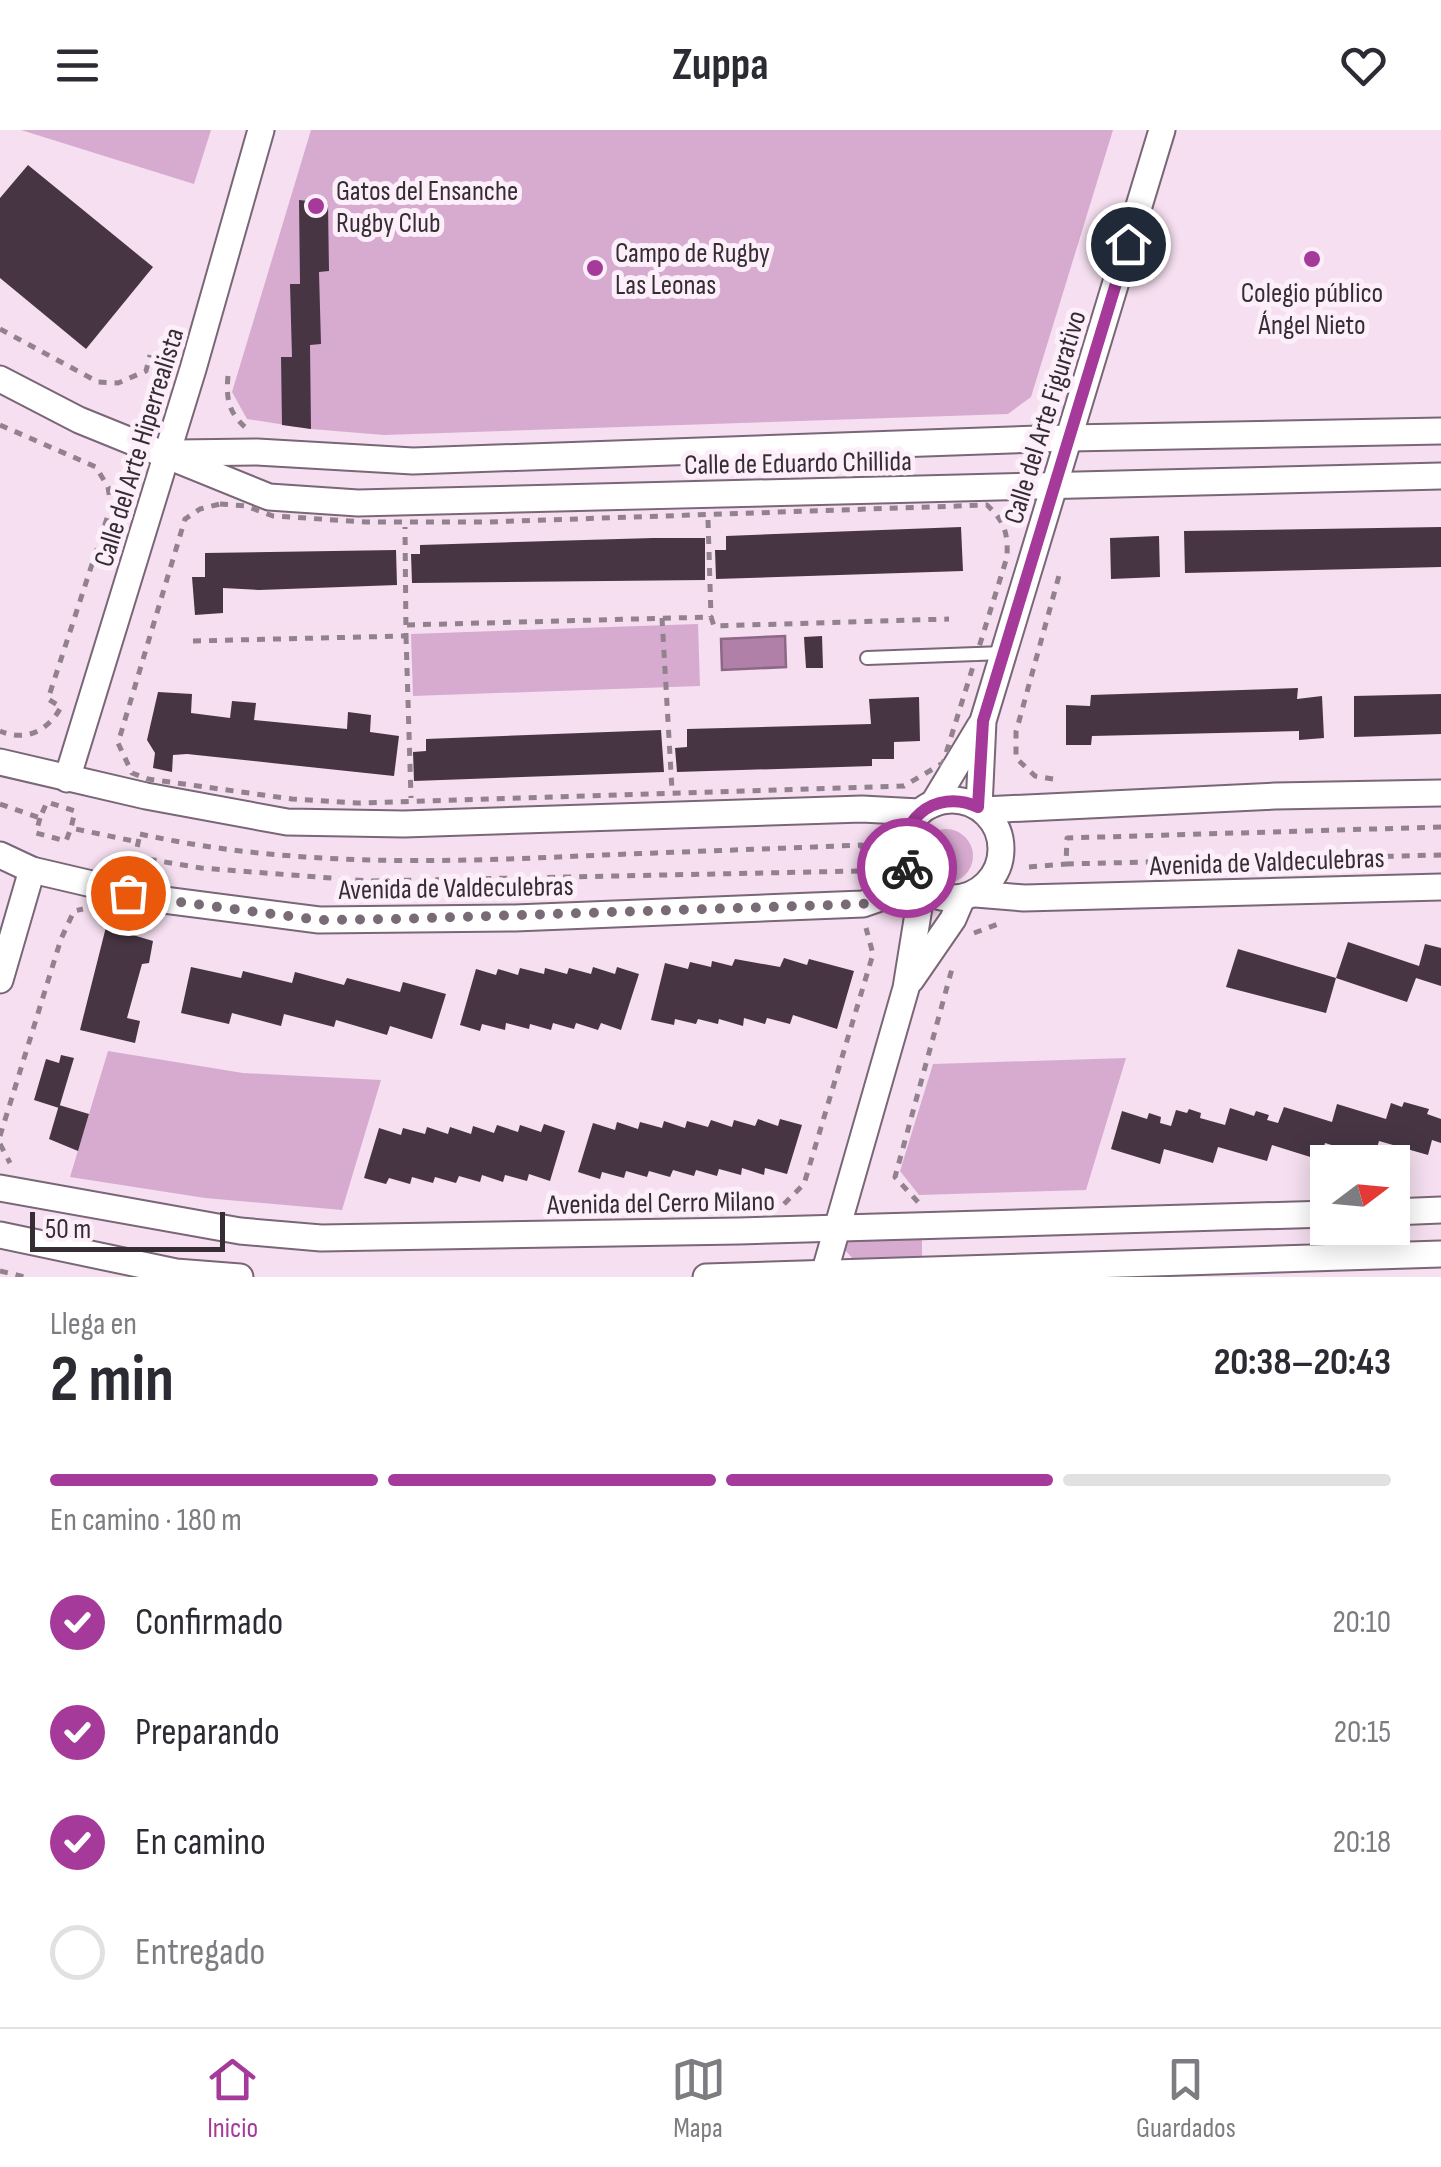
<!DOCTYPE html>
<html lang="es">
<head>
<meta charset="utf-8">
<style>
	:root { --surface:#fff; --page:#f2f2f3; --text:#2b2b33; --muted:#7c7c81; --line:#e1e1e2; --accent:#a63a9a }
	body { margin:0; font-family:"Sofia Sans Condensed",sans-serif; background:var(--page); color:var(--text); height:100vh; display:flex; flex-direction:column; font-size:38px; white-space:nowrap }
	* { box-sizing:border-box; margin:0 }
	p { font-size:32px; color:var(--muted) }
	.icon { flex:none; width:55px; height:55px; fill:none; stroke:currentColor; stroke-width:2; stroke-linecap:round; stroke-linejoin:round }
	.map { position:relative; height:1147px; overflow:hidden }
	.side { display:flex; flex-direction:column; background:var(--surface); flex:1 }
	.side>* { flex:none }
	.needle { width:65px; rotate:74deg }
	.tools { position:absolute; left:1310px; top:1015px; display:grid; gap:20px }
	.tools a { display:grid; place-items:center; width:100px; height:100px; border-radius:0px; background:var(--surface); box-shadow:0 5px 25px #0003; font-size:50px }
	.scale { position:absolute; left:30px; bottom:25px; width:195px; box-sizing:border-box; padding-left:10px; border:5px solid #362d34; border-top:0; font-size:28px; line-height:35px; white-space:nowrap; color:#362d34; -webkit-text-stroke:8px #fdeffa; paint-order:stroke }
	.pin { position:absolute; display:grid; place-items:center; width:85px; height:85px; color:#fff; margin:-42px; border:5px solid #fff; border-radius:50%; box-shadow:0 2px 10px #0007 }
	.courier { position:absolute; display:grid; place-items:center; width:100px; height:100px; margin:-50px; border:8px solid #a63a9a; border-radius:50%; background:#fff; color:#222; box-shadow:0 2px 12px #0007 }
	.overview em { font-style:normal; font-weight:700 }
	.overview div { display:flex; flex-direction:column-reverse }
	.overview { display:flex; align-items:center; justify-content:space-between; height:170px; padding:0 50px }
	h1 { font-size:65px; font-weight:700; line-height:75px }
	.bar { display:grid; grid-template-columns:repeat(4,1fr); gap:15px 10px; align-content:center; height:120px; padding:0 50px }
	.bar i { height:12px; border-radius:8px; background:var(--line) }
	.bar .on { background:var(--accent) }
	.bar p { grid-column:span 4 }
	ol { padding:0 50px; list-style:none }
	li { display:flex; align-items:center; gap:30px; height:110px }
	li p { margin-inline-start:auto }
	li .icon { padding:10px; border-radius:50%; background:var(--accent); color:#fff; stroke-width:4 }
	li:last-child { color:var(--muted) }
	li i { width:55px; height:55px; border:5px solid var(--line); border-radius:50% }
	header { display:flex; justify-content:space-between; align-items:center; height:130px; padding:0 50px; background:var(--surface); font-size:45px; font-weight:700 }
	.dock { display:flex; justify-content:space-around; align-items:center; height:140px; border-top:2px solid var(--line); background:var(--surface); font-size:28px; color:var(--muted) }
	.dock a { display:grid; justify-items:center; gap:5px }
	.dock .on { color:var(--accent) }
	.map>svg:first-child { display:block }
	.green { fill:#d7abd0 }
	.water { fill:#b180a9; stroke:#8c6786; stroke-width:2.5 }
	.building { fill:#473543 }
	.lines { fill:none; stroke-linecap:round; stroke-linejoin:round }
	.service-casing { stroke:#796676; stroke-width:16 }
	.minor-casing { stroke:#796676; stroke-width:29 }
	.path { stroke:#91828e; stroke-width:5; stroke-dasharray:8 8; stroke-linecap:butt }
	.service { stroke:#fff; stroke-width:12 }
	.minor { stroke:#fff; stroke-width:25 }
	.done { stroke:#796b76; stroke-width:10; stroke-dasharray:0 18 }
	.route { stroke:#a63a9a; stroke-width:12 }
	.poi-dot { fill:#a63a9a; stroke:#fdeffa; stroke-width:4 }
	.labels { text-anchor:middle; stroke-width:10; stroke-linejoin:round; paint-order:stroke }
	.poi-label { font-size:28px; fill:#362d34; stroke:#fdeffa; text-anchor:start }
	.street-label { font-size:28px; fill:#362d34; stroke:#fdeffa }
</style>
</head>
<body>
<header><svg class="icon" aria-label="menu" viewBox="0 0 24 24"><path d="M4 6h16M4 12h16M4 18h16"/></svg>Zuppa<svg class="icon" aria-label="heart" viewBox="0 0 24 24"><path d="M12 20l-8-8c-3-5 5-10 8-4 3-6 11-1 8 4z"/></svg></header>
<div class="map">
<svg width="1441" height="1147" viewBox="0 0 1441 1147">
	<rect width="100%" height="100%" fill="#f5dff0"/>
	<!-- green -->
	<g class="green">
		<path d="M 21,0 L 211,0 L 194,54 Z"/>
		<path d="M 311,0 L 1113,0 L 1031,267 L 1008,284 L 384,305 L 311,299 L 247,289 L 232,262 Z"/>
		<path d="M 698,494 L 700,556 L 413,566 L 411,504 Z"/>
		<circle cx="946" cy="726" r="27"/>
		<path d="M 108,921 L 243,943 L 381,950 L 342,1080 L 205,1068 L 70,1047 Z"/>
		<path d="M 1126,928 L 1086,1060 L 919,1065 L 900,1041 L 933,934 Z"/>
		<path d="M 922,1105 L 922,1127 L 854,1130 L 845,1120 L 848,1110 Z"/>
	</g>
	<!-- water -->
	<path class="water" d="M 785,506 L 786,537 L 722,540 L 721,509 Z"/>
	<!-- building -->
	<g class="building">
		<path d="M 28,35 L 153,137 L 86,219 L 0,148 L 0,68 Z"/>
		<path d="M 299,70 L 328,73 L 329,141 L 319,142 L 321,214 L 310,215 L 311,299 L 282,295 L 281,227 L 292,227 L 290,154 L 300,154 Z"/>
		<path d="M 961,397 L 963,441 L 716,449 L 715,420 L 726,420 L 726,406 Z"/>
		<path d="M 1441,397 L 1441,437 L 1185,443 L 1184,401 Z"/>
		<path d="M 1159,406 L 1160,447 L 1111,449 L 1110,408 Z"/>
		<path d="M 653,408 L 705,408 L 705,450 L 412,453 L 411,424 L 420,424 L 420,415 Z"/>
		<path d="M 396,420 L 397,455 L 259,460 L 223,458 L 223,483 L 195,485 L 192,447 L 205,447 L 205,423 Z"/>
		<path d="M 822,506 L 823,538 L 806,538 L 804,507 Z"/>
		<path d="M 1298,558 L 1297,569 L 1322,566 L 1324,608 L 1299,610 L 1299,601 L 1092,606 L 1091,615 L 1066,615 L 1066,575 L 1090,576 L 1091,565 Z"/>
		<path d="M 158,562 L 192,564 L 191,583 L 230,588 L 232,571 L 256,573 L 254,590 L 347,599 L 348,582 L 371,585 L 370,602 L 399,606 L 394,646 L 187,624 L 173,625 L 172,642 L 153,638 L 155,623 L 147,610 Z"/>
		<path d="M 1441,564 L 1441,604 L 1354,607 L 1354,566 Z"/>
		<path d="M 919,567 L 920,611 L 894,612 L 894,629 L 872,629 L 872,636 L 677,642 L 675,618 L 687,617 L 687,599 L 871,594 L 869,569 Z"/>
		<path d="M 661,600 L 664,642 L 414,651 L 413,622 L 426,621 L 426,609 Z"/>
		<path d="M 106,797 L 153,811 L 149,833 L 142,834 L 127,888 L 140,891 L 135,913 L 80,900 Z"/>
		<path d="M 1348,812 L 1419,836 L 1425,814 L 1441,818 L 1441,856 L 1416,848 L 1407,872 L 1336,848 L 1326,883 L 1226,857 L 1238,819 L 1336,848 Z"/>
		<path d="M 784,828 L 807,835 L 809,829 L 854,841 L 837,899 L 793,885 L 790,894 L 767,888 L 765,894 L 744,888 L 743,896 L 719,889 L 718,894 L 698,889 L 696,894 L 675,889 L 674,895 L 651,890 L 665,833 L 688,839 L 690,832 L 711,837 L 712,831 L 732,836 L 735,829 L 780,837 Z"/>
		<path d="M 191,837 L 241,848 L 243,841 L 292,853 L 295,842 L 344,855 L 347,848 L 400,862 L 403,852 L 446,864 L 432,909 L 390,896 L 387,905 L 336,890 L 334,897 L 284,884 L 281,896 L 232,883 L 229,894 L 181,883 Z"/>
		<path d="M 593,837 L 615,844 L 617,837 L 639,844 L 621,900 L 601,893 L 598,900 L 576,893 L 574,899 L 553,893 L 551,900 L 530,894 L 529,899 L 506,893 L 505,900 L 482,894 L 480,901 L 460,895 L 476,839 L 496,845 L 498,839 L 518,845 L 520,838 L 544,844 L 545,838 L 567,844 L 569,838 L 591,844 Z"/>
		<path d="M 61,925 L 74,928 L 59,978 L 34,970 L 46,929 L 59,933 Z"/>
		<path d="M 1404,972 L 1429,979 L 1427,984 L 1441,989 L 1441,1013 L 1432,1010 L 1428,1025 L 1379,1011 L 1374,1028 L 1325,1013 L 1320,1030 L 1272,1015 L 1267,1031 L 1218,1017 L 1213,1033 L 1164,1019 L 1160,1034 L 1111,1019 L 1122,981 L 1147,989 L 1149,983 L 1161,987 L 1160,993 L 1171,996 L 1176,980 L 1187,983 L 1189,979 L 1201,983 L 1200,988 L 1225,995 L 1230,978 L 1254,986 L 1256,981 L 1269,985 L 1267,990 L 1278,993 L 1284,977 L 1332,992 L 1337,974 L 1386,989 L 1391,973 L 1402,977 Z"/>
		<path d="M 59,975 L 89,984 L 78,1021 L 49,1009 Z"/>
		<path d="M 758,989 L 778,996 L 780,989 L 802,995 L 787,1044 L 765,1038 L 764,1045 L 742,1038 L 741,1045 L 719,1039 L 717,1046 L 696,1040 L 694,1046 L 673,1040 L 670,1047 L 649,1041 L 647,1047 L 626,1041 L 624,1048 L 602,1042 L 600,1049 L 578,1042 L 593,993 L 615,1000 L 617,992 L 638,999 L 640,992 L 662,998 L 664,991 L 685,998 L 687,991 L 708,997 L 711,990 L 732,997 L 734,990 L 755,996 Z"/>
		<path d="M 544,994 L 565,1001 L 550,1051 L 529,1044 L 527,1051 L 505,1045 L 503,1052 L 482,1045 L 480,1052 L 459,1046 L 456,1053 L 435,1047 L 433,1053 L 412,1047 L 410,1054 L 389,1048 L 386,1054 L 364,1048 L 379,998 L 401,1005 L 403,998 L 425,1004 L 427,997 L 448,1004 L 450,997 L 471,1004 L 473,996 L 494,1003 L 497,995 L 518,1002 L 520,995 L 541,1002 Z"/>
	</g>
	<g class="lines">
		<!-- service casing -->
		<g class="service-casing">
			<path id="service" d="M 867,528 L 1004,523"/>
		</g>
		<!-- minor casing -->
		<g class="minor-casing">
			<g id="minor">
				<path d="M 0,249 L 79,290 L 269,367 L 358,373 L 1441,346"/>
				<path d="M 176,323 L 257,322 L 413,331 L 1069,308 L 1441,301"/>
				<path d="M 0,632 L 146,666 L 287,692 L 404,694 L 862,679 L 919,682"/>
				<path d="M 67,649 L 193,239 L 261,0"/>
				<circle cx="952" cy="719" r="49"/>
				<path d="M 933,674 L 980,596"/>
				<path d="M 979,677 L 983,591 L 1162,0"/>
				<path d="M 983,680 L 1275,666 L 1441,663"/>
				<path d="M 0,725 L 32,740 L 156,769 L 319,790 L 515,788 L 863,774 L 918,755"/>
				<path d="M 976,764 L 1024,768 L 1441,757"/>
				<path d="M 0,850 L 32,740"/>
				<path d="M 911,850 L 953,789 L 962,768"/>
				<path d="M 0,1058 L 240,1101 L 321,1108 L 739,1101 L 1328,1084"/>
				<path d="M 1392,1082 L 1441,1080"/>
				<path d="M 0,1105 L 176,1142 L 240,1147"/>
				<path d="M 824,1144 L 906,858 L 922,759"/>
				<path d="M 706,1147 L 1441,1124"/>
			</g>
		</g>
		<!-- path -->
		<g class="path">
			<path d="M 0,199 L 98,252 L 118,253 L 146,241 L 150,225"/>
			<path d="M 228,246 C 226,267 228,282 245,297"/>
			<path d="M 0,295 L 96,337 L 108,357 L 111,376 L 48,569 L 61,577 C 48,601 26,612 0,601"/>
			<path d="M 220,374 L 246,376 L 273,386 L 367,392 L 487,392 L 987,375 C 1005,392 1008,403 1007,427 L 943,633 L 904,656 L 358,673 L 292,669 L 148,649 L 132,643 L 118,613 L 185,389 L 200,379 Z"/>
			<path d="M 708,390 L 711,487"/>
			<path d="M 662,488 L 672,660"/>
			<path d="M 407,495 L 711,487 L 714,496 L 949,489"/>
			<path d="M 406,506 L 411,668"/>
			<path d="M 193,511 L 406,506 L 405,397"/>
			<path d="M 1053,649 L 1035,646 L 1016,628 L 1016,602 L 1060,442"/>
			<path d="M 0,674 L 40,688 L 47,672 L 75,681 L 71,698 L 138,712"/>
			<path d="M 40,688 L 36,703 L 66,711 L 71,698"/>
			<path d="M 1441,697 L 1067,708 L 1066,734 L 1441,725"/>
			<path d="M 140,704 C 285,736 432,733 580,726 C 674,722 768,719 862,715 L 861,741 L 369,751 L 201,738 L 135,727 Z"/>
			<path d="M 1029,737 L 1066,734"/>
			<path d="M 974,803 L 1001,793"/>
			<path d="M 0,1006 L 61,809 L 74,781 L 83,779"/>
			<path d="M 0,1014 L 10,1033"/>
			<path d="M 918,1072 L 895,1047 L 953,835"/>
			<path d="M 784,1074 L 804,1054 L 873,824 L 866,798"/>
			<path d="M 0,1141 L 25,1147"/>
		</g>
		<!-- service -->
		<use href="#service" class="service"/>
		<!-- minor -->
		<use href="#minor" class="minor"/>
	</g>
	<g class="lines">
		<!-- done -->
		<path class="done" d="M 128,763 L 156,769 L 319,790 L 397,789 L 863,774 L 918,755 L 907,738"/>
		<!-- route -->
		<path class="route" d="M 907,738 C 892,692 935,657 978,677 L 983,591 L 1128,114"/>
	</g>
	<!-- markers -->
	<g class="poi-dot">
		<circle cx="316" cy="76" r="10"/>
		<circle cx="1312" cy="129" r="10"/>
		<circle cx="595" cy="138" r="10"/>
	</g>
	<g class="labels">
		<!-- poi labels -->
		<g class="poi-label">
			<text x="336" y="70">Gatos del Ensanche<tspan x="336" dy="32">Rugby Club</tspan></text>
			<text x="615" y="132">Campo de Rugby<tspan x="615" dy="32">Las Leonas</tspan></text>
			<text x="1312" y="172" text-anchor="middle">Colegio público<tspan x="1312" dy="32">Ángel Nieto</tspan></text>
		</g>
		<!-- street labels -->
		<g class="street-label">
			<text transform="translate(1044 287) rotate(-73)" y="10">Calle del Arte Figurativo</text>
			<text transform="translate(138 317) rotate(-73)" y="10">Calle del Arte Hiperrealista</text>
			<text transform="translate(798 332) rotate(-1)" y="10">Calle de Eduardo Chillida</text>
			<text transform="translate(1267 731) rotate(-2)" y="10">Avenida de Valdeculebras</text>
			<text transform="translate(456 757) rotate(-1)" y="10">Avenida de Valdeculebras</text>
			<text transform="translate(661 1072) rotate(-1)" y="10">Avenida del Cerro Milano</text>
		</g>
	</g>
</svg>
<div class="tools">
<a><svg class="needle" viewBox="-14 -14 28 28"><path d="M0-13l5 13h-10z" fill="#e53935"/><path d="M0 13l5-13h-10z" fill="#7c7c81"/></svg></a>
</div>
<div class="scale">50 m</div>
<div class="pin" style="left:128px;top:763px;background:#ea580c"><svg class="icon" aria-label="bag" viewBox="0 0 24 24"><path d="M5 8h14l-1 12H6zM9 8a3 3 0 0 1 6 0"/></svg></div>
<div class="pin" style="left:1128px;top:114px;background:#1f2937"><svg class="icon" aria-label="home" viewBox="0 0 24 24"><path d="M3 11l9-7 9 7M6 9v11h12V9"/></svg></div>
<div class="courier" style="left:907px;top:738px"><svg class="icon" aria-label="bike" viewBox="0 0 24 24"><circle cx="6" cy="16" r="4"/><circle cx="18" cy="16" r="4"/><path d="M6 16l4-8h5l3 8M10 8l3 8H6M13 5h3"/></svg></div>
</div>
<section class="side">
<div class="overview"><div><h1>2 min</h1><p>Llega en</p></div><em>20:38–20:43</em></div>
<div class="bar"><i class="on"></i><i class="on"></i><i class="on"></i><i></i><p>En camino · 180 m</p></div>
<ol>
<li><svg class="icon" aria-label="check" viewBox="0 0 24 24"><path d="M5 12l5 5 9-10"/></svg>Confirmado<p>20:10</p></li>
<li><svg class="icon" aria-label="check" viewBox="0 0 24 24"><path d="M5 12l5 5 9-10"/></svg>Preparando<p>20:15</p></li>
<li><svg class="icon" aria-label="check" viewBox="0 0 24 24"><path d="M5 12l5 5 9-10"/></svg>En camino<p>20:18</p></li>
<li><i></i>Entregado</li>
</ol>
</section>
<nav class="dock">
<a class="on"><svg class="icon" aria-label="home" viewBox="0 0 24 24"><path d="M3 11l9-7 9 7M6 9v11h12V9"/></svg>Inicio</a>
<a><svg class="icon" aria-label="map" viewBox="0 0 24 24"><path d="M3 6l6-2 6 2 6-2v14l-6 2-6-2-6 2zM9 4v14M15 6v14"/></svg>Mapa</a>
<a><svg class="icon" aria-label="saved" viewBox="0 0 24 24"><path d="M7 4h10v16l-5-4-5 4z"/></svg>Guardados</a>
</nav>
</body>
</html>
